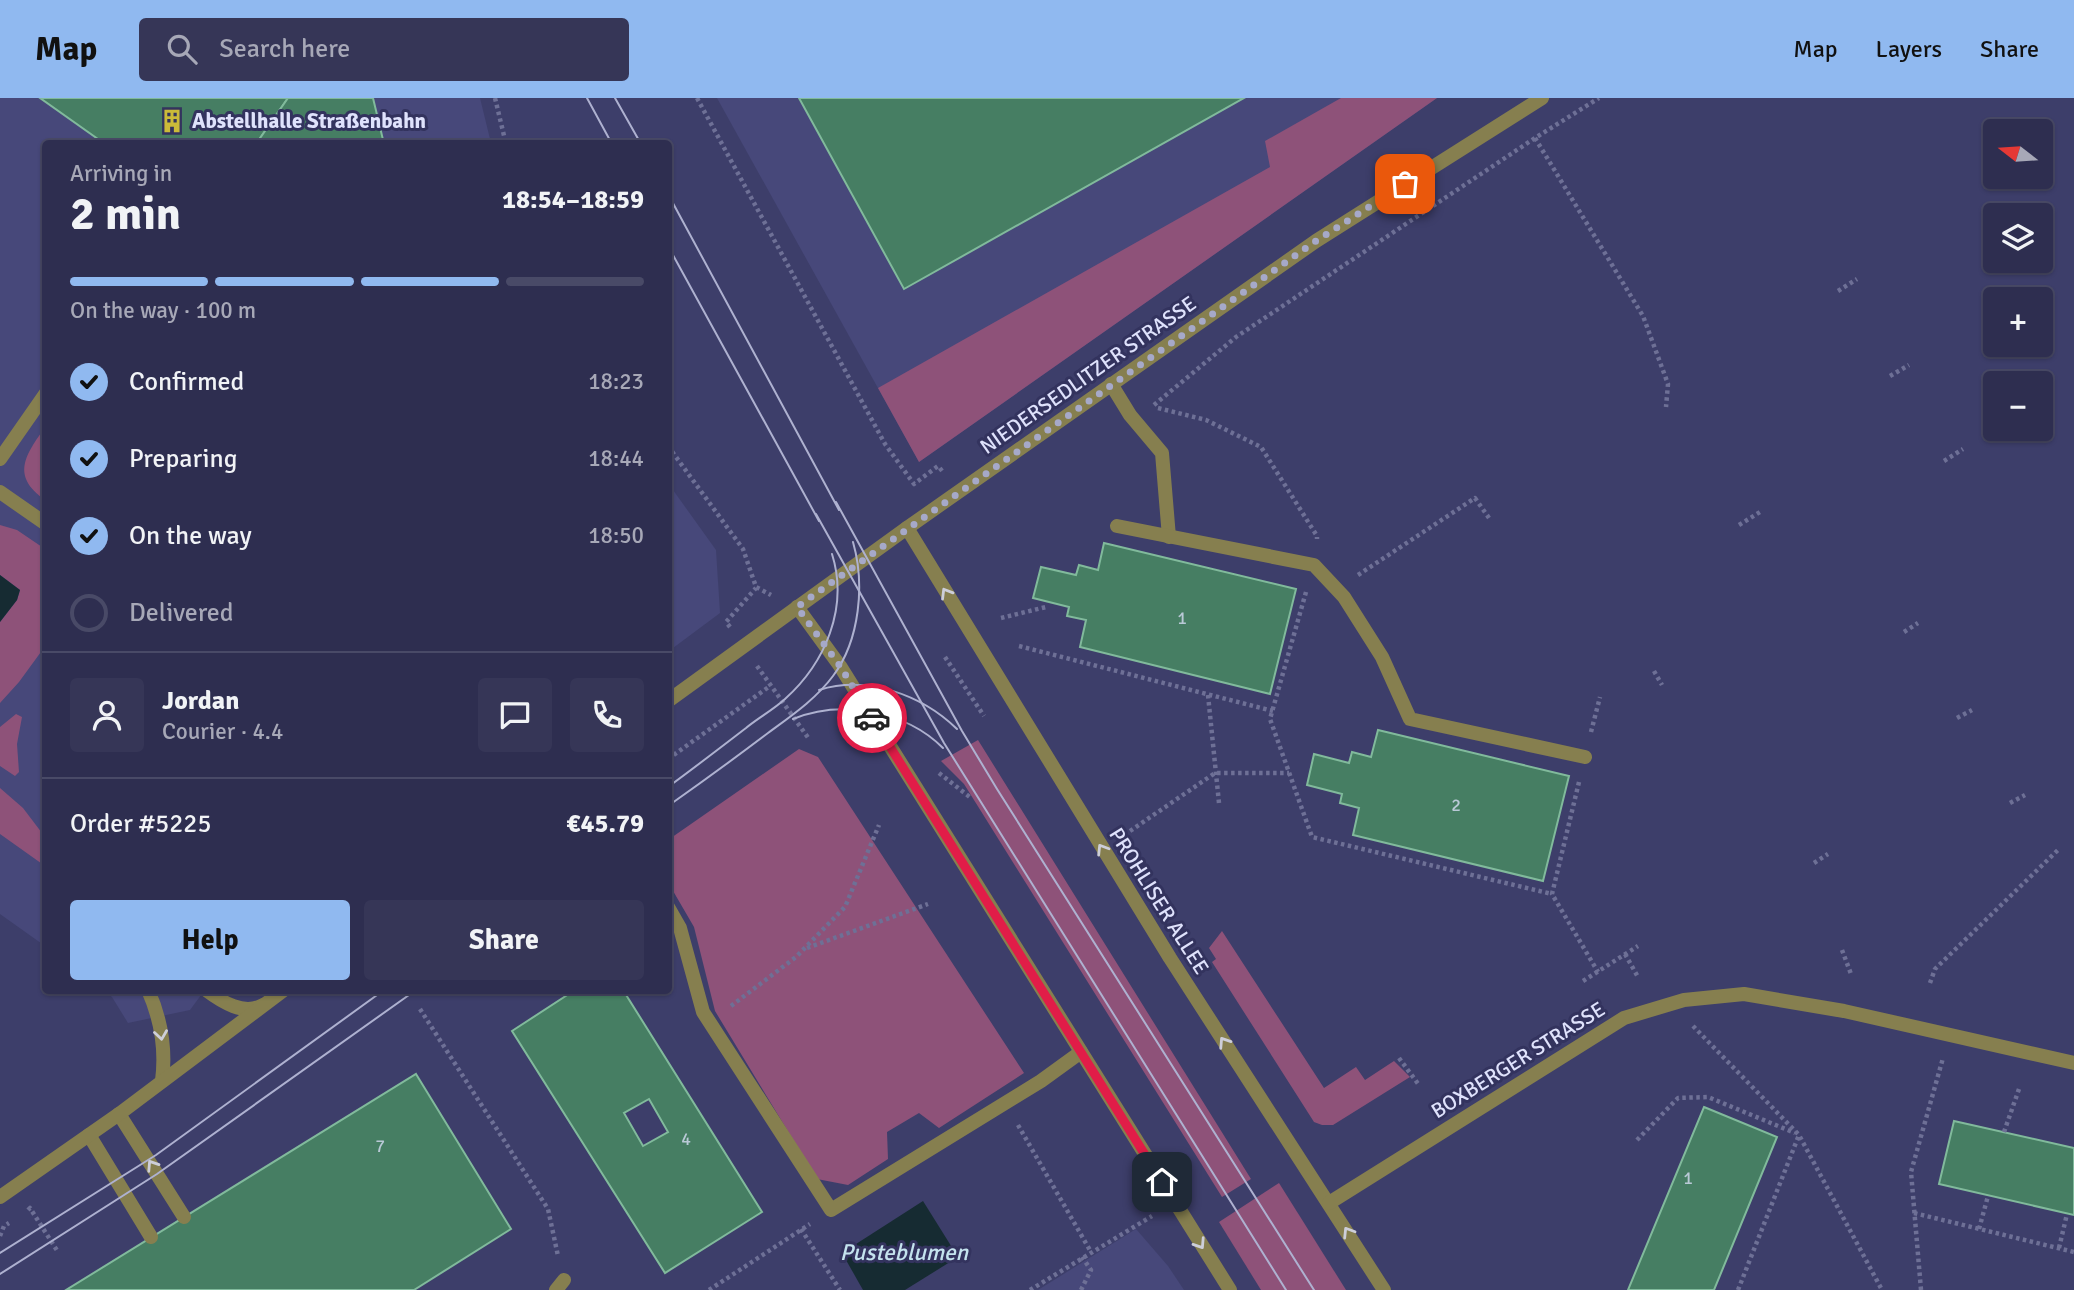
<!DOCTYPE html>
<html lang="en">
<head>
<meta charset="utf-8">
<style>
	:root { --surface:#2e2e50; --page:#363657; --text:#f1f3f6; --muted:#a7a8b7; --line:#494a67; --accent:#90b9f0 }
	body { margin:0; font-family:Signika,sans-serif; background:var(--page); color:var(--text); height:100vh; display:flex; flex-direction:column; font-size:26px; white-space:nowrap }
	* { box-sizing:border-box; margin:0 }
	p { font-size:23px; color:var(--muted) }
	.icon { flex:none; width:38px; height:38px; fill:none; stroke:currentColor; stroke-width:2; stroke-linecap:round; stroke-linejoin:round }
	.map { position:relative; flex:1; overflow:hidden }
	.sheet { position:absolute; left:42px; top:42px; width:630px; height:854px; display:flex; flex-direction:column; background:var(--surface); border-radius:7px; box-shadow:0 2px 5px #0004,0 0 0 2px var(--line) }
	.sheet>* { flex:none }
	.needle { width:46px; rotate:287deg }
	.controls { position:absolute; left:1983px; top:21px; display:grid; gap:14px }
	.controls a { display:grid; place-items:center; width:70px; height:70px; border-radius:7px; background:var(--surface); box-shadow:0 2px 5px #0004,0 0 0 2px var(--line); font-size:35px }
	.pin { position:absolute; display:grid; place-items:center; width:60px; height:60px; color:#fff; margin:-30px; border-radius:14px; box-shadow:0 4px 10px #0006 }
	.courier { position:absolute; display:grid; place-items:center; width:70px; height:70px; margin:-35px; border:5px solid #e11d48; border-radius:50%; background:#fff; color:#222; box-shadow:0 2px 9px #0007 }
	.overview em { font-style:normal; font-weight:700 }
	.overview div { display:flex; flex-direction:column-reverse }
	.overview { display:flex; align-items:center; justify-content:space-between; height:119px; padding:0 28px }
	h1 { font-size:46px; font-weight:700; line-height:52px }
	.bar { display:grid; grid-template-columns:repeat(4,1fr); gap:10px 7px; align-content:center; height:84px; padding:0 28px }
	.bar i { height:9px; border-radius:5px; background:var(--line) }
	.bar .current { background:var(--accent) }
	.bar p { grid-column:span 4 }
	.line { display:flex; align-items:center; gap:18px; padding:0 28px; border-top:2px solid var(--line) }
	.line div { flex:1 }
	.round { display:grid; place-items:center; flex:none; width:74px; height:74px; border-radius:7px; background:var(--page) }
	ol { padding:0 28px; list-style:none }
	li { display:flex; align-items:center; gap:21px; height:77px }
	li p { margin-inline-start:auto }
	li .icon { padding:7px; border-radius:50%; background:var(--accent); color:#111; stroke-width:4 }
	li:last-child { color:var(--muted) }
	li i { width:38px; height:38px; border:4px solid var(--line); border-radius:50% }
	.button { display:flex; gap:14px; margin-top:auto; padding:14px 28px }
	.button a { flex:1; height:80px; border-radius:7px; background:var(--accent); color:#111; font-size:28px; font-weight:700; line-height:80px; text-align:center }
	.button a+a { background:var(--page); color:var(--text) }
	header { display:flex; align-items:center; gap:42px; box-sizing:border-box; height:98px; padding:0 35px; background:var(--accent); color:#111 }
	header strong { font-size:33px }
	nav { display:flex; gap:38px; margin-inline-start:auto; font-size:24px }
	.search { width:490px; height:63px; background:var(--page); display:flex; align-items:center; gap:18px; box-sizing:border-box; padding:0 24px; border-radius:7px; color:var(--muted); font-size:26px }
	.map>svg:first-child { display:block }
	.built { fill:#47487a }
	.green { fill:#8e5279 }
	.water { fill:#162b32 }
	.building { fill:#467e63; stroke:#81ba9c; stroke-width:2; fill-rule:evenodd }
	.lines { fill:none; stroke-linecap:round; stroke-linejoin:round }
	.path { stroke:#6e7096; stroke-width:4.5; stroke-dasharray:3.5 3.5; stroke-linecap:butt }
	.service { stroke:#867f4f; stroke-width:14 }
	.minor { stroke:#867f4f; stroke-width:14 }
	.tram { stroke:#aeb1d0; stroke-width:2 }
	.oneway { stroke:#cdced9 }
	.done { stroke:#a6a9c9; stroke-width:7; stroke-dasharray:0 12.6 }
	.route { stroke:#e11d48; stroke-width:9 }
	.labels { text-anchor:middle; stroke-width:6; stroke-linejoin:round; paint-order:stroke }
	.number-label { font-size:18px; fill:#b9c9d6 }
	.poi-label { font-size:21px; font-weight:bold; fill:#dfe2fc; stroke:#33335e; text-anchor:start }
	.street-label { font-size:21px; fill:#dfe2fc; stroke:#33335e }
	.water-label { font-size:23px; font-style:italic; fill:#c4e3ee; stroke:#33335e }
</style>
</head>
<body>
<header>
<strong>Map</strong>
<div class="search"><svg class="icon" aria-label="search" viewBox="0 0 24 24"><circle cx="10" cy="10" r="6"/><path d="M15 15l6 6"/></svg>Search here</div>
<nav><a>Map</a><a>Layers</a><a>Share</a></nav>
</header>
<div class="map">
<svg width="2074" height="1192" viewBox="0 0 2074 1192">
	<rect width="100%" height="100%" fill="#3d3e6a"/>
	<!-- built -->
	<g class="built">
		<path d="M 0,0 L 480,0 L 491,45 L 46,46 L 45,848 L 0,816 Z"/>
		<path d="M 717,0 L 1437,0 L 919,364 Z"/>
		<path d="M 668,385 L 716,452 L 720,515 L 669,553 Z"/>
		<path d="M 104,893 L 204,893 L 190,912 L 128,925 L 112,899 Z"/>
		<path d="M 1136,1131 L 1168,1168 L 1184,1192 L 1038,1192 Z"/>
	</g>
	<!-- green -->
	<g class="green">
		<path d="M 1341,0 L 1437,0 L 919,364 L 878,290 L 1270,69 L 1265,43 Z"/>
		<path d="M 45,329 L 45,402 C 10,377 26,357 45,329 Z"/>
		<path d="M 0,427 L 17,432 L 45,451 L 46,547 L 19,584 L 0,605 L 0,524 L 17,502 L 20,492 L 0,477 Z"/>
		<path d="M 16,616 L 22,619 L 17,646 L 19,674 L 15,678 L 0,668 L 0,629 Z"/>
		<path d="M 978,642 L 1251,1081 L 1222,1099 L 964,686 L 941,663 Z"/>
		<path d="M 799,651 L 818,659 L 1024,975 L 939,1030 L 919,1015 L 887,1034 L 888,1061 L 848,1087 L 817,1081 L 715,913 L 694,829 L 669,786 L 668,742 Z"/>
		<path d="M 0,690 L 23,710 L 45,739 L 45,768 L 0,736 Z"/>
		<path d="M 1222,833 L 1324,990 L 1356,969 L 1365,982 L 1394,963 L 1410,979 L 1333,1027 L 1322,1027 L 1314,1024 L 1212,864 L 1216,861 L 1209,850 Z"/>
		<path d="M 1279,1085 L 1346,1192 L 1261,1192 L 1219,1124 Z"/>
	</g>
	<!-- water -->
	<g class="water">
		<path d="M 0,477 L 20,492 L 17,502 L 0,524 Z"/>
		<path d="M 923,1103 L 958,1159 L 905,1192 L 863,1192 L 842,1155 Z"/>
	</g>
	<!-- building -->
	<g class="building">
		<path d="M 40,0 L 288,0 L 256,46 L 105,46 Z"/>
		<path d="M 288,0 L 373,0 L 384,46 L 256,46 Z"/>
		<path d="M 799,0 L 1244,0 L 904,191 Z"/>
		<path d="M 1104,445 L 1296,491 L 1270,596 L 1080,549 L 1086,522 L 1067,518 L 1069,509 L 1033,500 L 1041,469 L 1076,477 L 1079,467 L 1098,472 Z"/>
		<path d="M 1378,632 L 1569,678 L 1543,783 L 1353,737 L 1359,710 L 1340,705 L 1342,696 L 1307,687 L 1314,656 L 1349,665 L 1352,654 L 1371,659 Z"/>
		<path d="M 575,892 L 623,892 L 762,1114 L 665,1175 L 512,933 ZM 649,1001 L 668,1034 L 643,1048 L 624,1015 Z"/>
		<path d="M 416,976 L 511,1131 L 414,1192 L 66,1192 Z"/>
		<path d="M 1704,1009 L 1777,1039 L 1714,1192 L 1628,1192 Z"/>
		<path d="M 1954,1023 L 2074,1050 L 2074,1117 L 1939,1086 Z"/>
	</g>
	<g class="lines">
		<!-- path -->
		<g class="path">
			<path d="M 495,0 L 506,46"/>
			<path d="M 697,0 L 885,346 L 914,386 L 938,368 L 943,374"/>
			<path d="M 1535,40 L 1643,218 L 1668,286 L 1666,309"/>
			<path d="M 1838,193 L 1857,181"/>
			<path d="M 1890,278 L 1909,267"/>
			<path d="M 1154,307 L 1236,239 L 1535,40 L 1599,0"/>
			<path d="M 1158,310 L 1206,322 L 1261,349 L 1317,438 L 1317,441"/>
			<path d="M 668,348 L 743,451 L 756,489 L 771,497"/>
			<path d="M 1944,363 L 1963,351"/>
			<path d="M 1739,427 L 1760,414"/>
			<path d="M 1358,477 L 1475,400 L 1489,420"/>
			<path d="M 1306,494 L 1270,621 L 1312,739 L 1552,796"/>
			<path d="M 1001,520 L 1046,509"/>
			<path d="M 730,529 L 726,524 L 756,490"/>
			<path d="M 1904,534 L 1918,525"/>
			<path d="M 1019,548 L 1273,613"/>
			<path d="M 945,559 L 984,618"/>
			<path d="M 757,568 L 809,641"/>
			<path d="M 1654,573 L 1662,587"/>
			<path d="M 1208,597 L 1219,705"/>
			<path d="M 1957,620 L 1972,612"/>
			<path d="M 1591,634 L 1600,599"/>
			<path d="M 668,661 L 770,588"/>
			<path d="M 939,675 L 971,700"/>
			<path d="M 1579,684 L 1552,796 L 1598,874"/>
			<path d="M 2010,705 L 2025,697"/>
			<path d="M 1130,733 L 1215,675 L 1289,675"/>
			<path d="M 1814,765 L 1828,756"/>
			<path d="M 807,850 L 928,806"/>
			<path d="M 1842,852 L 1851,876"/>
			<path d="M 1625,856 L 1638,879"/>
			<path d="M 1583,883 L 1638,848"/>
			<path d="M 1930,885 L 1935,871 L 2060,750"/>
			<path d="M 731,908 L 796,859 L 845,809 L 879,727"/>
			<path d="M 420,911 L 548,1111 L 558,1158"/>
			<path d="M 1693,928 L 1799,1037 L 1882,1192"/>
			<path d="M 1399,960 L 1419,987"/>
			<path d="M 1018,1027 L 1091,1154"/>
			<path d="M 2004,1034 L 2019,991"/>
			<path d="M 1637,1042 L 1678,1000 L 1708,999 L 1795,1035"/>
			<path d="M 28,1112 L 30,1110 L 58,1154"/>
			<path d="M 1914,1115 L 2074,1154"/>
			<path d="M 801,1131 L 840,1192"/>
			<path d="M 1979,1131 L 1988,1098"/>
			<path d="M 0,1138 L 4,1128 L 9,1125"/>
			<path d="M 2059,1150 L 2067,1116"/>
			<path d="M 709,1192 L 810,1126"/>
			<path d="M 1030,1192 L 1152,1118"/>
			<path d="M 1081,1192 L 1091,1172 L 1082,1159"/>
			<path d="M 1738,1192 L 1799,1037"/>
			<path d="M 1921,1192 L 1911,1074 L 1943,960"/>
		</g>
		<!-- service -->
		<g class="service">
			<path d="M 1111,286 L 1130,317 L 1162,355 L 1169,439"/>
			<path d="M 0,361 L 46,295"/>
			<path d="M 0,394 L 46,426"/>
			<path d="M 1117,428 L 1314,467 L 1344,499 L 1382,559 L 1410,621 L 1585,659"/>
			<path d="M 668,809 L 680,830 L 703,914 L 831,1112 L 1041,983 L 1081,954"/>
			<path d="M 148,892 C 161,921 166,952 162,983"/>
			<path d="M 206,892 C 222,904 244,918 263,907"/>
			<path d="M 119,1016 L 184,1119"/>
			<path d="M 89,1037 L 151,1139"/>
		</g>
		<!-- minor -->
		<g class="minor">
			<path d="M 907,430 L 1170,860 L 1384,1192"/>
			<path d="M 797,509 L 840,568 L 1230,1192"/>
			<path d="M 668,603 L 907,430 L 1316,143 L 1542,0"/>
			<path d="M 0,1099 L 119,1016 L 284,892"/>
			<path d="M 1329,1105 L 1624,920 L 1684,902 L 1744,896 L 1844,913 L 2074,965"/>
			<path d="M 556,1192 L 564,1182"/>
		</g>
		<!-- tram -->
		<g class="tram">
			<path d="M 587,0 L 612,46"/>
			<path d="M 615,0 L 641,46"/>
			<path d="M 668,96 L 839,412"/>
			<path d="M 668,148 L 819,423"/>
			<path d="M 836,404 L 962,633 L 997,691 L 1314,1192"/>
			<path d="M 816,416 L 944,645 L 1286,1192"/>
			<path d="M 819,592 C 868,577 922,597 957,631"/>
			<path d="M 793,621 C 842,601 906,613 943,650"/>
			<path d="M 668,689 C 694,670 720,650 746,630 C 758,620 773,612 785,601 C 825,565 849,510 832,456"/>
			<path d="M 668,708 C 702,684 735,660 768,635 C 791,618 816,601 833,578 C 860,542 865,486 853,444"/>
			<path d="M 0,1155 L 156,1057 L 384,892"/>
			<path d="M 0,1176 L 157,1076 L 416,892"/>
		</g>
	</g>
	<!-- one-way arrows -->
	<defs><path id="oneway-chevron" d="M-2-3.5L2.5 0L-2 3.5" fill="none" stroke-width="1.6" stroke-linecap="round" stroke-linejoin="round" transform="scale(1.75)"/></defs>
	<g class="oneway">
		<use href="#oneway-chevron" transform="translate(946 495) rotate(-121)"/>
		<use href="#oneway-chevron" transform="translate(1102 751) rotate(-122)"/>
		<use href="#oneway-chevron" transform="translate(161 937) rotate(82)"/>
		<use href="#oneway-chevron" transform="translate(1224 944) rotate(-123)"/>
		<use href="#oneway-chevron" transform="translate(152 1067) rotate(-123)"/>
		<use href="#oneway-chevron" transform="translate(1348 1134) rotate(-122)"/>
		<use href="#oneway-chevron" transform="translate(1200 1146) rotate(57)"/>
	</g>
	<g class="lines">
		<!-- done -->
		<path class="done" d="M 872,620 L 840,568 L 797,509 L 1316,143 L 1405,86"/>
		<!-- route -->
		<path class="route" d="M 872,620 L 1162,1084"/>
	</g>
	<!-- icons -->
	<defs>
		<g id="building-bare" transform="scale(1.89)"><path d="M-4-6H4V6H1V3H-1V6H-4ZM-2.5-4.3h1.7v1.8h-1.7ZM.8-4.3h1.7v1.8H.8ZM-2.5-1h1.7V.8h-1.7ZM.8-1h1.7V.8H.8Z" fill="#cbba39" stroke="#33335e" stroke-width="2.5" paint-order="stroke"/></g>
	</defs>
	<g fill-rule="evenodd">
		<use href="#building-bare" x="172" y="23"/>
	</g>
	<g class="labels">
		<!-- number labels -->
		<g class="number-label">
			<text x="1182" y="526">1</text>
			<text x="1456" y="713">2</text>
			<text x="686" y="1047">4</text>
			<text x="380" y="1054">7</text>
			<text x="1688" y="1086">1</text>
		</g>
		<!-- poi labels -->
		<g class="poi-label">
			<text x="192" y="30">Abstellhalle Straßenbahn</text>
		</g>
		<!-- street labels -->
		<g class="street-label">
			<text transform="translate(1088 277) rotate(-35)" y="7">NIEDERSEDLITZER STRASSE</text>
			<text transform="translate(1159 803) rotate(58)" y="7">PROHLISER ALLEE</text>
			<text transform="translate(1518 962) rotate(-32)" y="7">BOXBERGER STRASSE</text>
		</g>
		<!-- water labels -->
		<g class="water-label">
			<text x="904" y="1162">Pusteblumen</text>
		</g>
	</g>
</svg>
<div class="controls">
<a><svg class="needle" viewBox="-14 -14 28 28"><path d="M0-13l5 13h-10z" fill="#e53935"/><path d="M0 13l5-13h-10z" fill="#a7a8b7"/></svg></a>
<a><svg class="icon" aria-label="layers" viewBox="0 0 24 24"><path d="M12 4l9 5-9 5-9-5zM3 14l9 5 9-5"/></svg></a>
<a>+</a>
<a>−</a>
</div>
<div class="pin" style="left:1405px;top:86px;background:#ea580c"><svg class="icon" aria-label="bag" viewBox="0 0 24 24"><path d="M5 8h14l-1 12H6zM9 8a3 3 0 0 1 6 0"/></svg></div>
<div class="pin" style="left:1162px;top:1084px;background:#1f2937"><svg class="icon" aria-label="home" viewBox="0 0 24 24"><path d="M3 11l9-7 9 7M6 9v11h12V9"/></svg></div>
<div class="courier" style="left:872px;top:620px"><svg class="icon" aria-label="car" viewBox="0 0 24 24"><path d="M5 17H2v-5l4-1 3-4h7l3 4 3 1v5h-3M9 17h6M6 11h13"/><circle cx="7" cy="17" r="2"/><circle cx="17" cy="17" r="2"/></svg></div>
<section class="sheet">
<div class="overview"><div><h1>2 min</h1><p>Arriving in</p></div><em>18:54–18:59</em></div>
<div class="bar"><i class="current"></i><i class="current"></i><i class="current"></i><i></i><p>On the way · 100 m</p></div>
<ol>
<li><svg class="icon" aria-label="check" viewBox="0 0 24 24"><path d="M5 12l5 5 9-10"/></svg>Confirmed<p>18:23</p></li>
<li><svg class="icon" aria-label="check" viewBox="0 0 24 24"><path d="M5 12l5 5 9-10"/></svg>Preparing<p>18:44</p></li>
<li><svg class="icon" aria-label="check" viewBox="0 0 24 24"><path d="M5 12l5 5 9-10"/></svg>On the way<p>18:50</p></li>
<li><i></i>Delivered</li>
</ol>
<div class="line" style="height:126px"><a class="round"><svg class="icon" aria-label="person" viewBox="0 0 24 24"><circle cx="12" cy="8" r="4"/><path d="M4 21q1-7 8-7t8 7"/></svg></a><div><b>Jordan</b><p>Courier · 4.4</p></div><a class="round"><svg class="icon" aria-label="chat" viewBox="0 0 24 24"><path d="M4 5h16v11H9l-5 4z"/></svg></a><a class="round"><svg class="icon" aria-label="phone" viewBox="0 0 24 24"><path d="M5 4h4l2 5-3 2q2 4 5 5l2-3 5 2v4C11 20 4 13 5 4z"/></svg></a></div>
<div class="line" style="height:91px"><div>Order #5225</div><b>€45.79</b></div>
<div class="button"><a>Help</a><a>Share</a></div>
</section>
</div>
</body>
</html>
